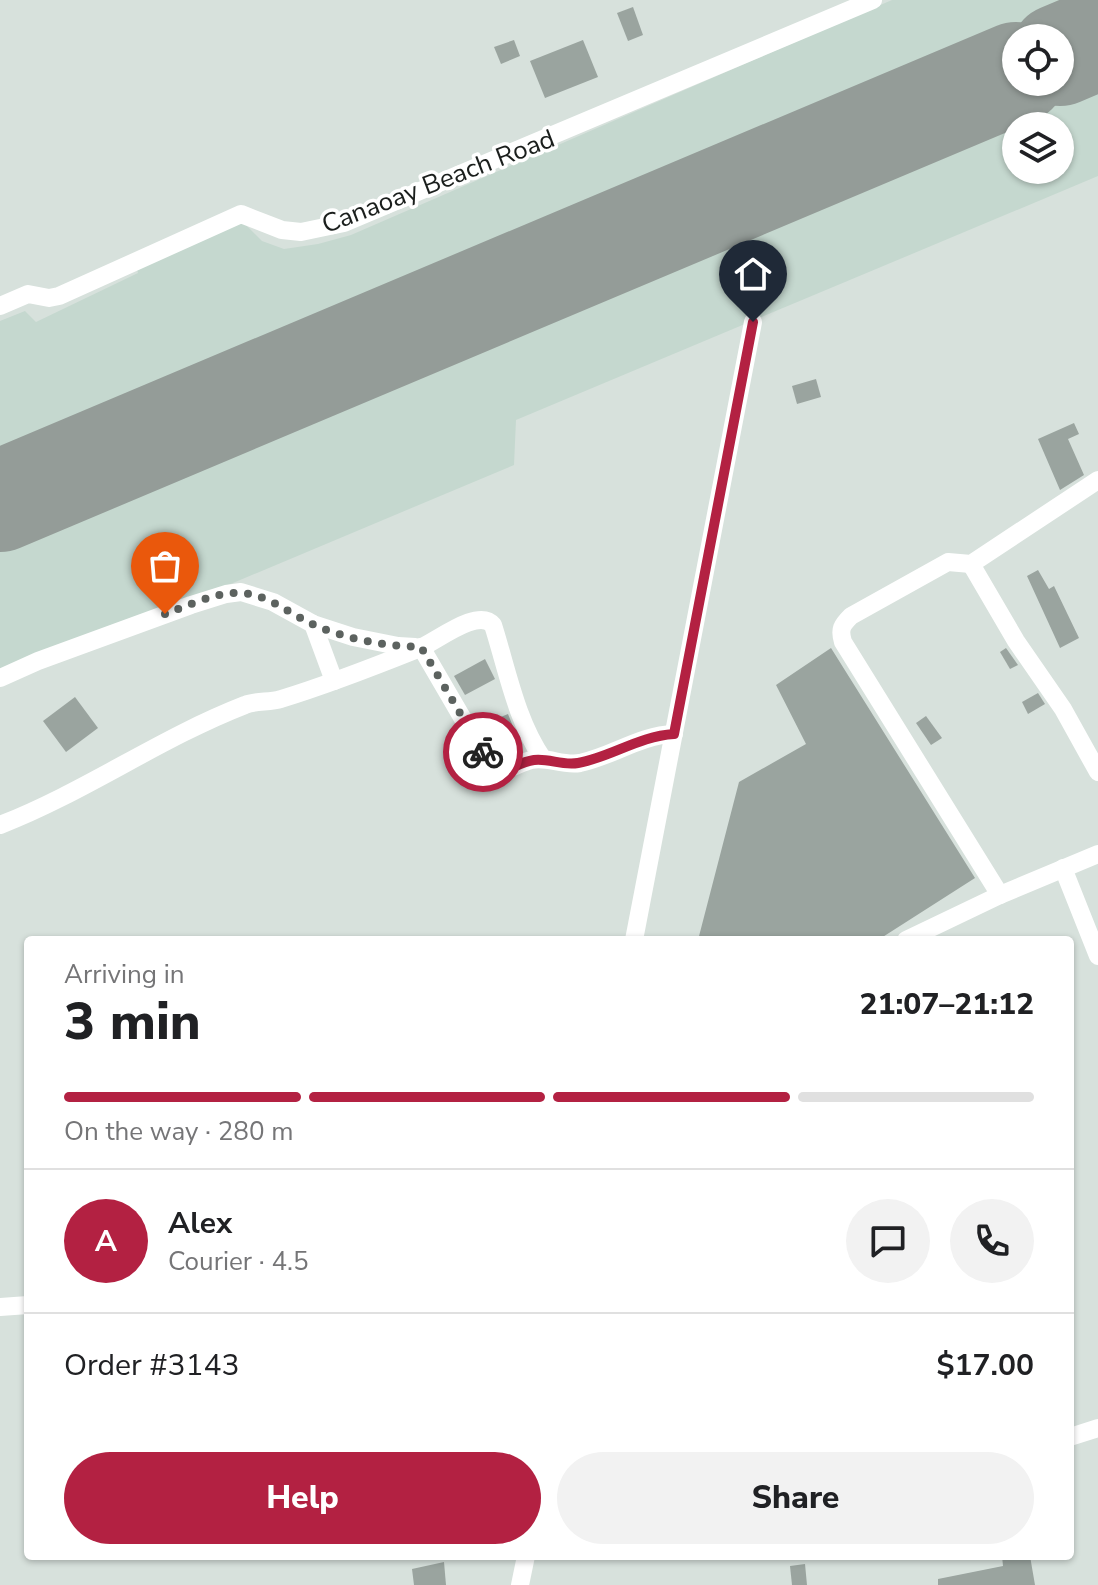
<!DOCTYPE html>
<html lang="en">
<head>
<meta charset="utf-8">
<style>
	:root { --surface:#fff; --page:#f2f2f2; --text:#202124; --muted:#757577; --line:#e0e0e0; --accent:#b32142 }
	body { margin:0; font-family:"Nunito Sans",sans-serif; background:var(--page); color:var(--text); height:100vh; display:flex; flex-direction:column; font-size:30px; white-space:nowrap }
	* { box-sizing:border-box; margin:0 }
	p { font-size:26px; color:var(--muted) }
	.icon { flex:none; width:44px; height:44px; fill:none; stroke:currentColor; stroke-width:2; stroke-linecap:round; stroke-linejoin:round }
	.map { position:relative; flex:1; overflow:hidden }
	.details { position:absolute; left:24px; top:936px; width:1050px; height:624px; display:flex; flex-direction:column; background:var(--surface); border-radius:8px; box-shadow:0 2px 6px #0004 }
	.details>* { flex:none }
	.buttons { position:absolute; left:1002px; top:24px; display:grid; gap:16px }
	.buttons a { display:grid; place-items:center; width:72px; height:72px; border-radius:50%; background:var(--surface); box-shadow:0 2px 6px #0004; font-size:40px }
	.pin { position:absolute; display:grid; place-items:center; width:68px; height:68px; color:#fff; margin:-82px -34px; border-radius:50% 50% 50% 0; rotate:-45deg; box-shadow:0 0 8px #0007 }
	.pin .icon { rotate:45deg }
	.courier { position:absolute; display:grid; place-items:center; width:80px; height:80px; margin:-40px; border:6px solid #b32142; border-radius:50%; background:#fff; color:#222; box-shadow:0 2px 10px #0007 }
	.summary em { font-style:normal; font-weight:800 }
	.summary div { display:flex; flex-direction:column-reverse }
	.summary { display:flex; align-items:center; justify-content:space-between; height:136px; padding:0 40px }
	h1 { font-size:52px; font-weight:800; line-height:60px }
	.bar { display:grid; grid-template-columns:repeat(4,1fr); gap:12px 8px; align-content:center; height:96px; padding:0 40px }
	.bar i { height:10px; border-radius:6px; background:var(--line) }
	.bar .current { background:var(--accent) }
	.bar p { grid-column:span 4 }
	.line { display:flex; align-items:center; gap:20px; padding:0 40px; border-top:2px solid var(--line) }
	.line div { flex:1 }
	.round { display:grid; place-items:center; flex:none; width:84px; height:84px; border-radius:42px; background:var(--page) }
	.primary-button { display:flex; gap:16px; margin-top:auto; padding:16px 40px }
	.primary-button a { flex:1; height:92px; border-radius:48px; background:var(--accent); color:#fff; font-size:32px; font-weight:800; line-height:92px; text-align:center }
	.primary-button a+a { background:var(--page); color:var(--text) }
	.map>svg:first-child { display:block }
	.built { fill:#c5d8cf; fill-rule:evenodd }
	.lines { fill:none; stroke-linecap:round; stroke-linejoin:round }
	.runway { stroke:#949c98; stroke-width:102 }
	.building { fill:#9aa49f }
	.minor { stroke:#fff; stroke-width:18 }
	.done { stroke:#5c625f; stroke-width:8; stroke-dasharray:0 14.4 }
	.route { stroke:#b32142; stroke-width:10 }
	.labels { text-anchor:middle; stroke-width:7; stroke-linejoin:round; paint-order:stroke }
	.street-label { font-size:26px; fill:#1a1e1c; stroke:#fff }
</style>
</head>
<body>
<div class="map">
<svg width="1098" height="1585" viewBox="0 0 1098 1585">
	<rect width="100%" height="100%" fill="#d7e1dc"/>
	<!-- built -->
	<path class="built" d="M 892,0 L 1098,0 L 1098,176 L 516,420 L 514,465 L 233,583 L 0,673 L 0,321 L 25,311 L 36,322 L 138,273 L 136,266 L 241,220 L 262,241 L 284,249 L 318,244 L 351,235 ZM 1016,38 L 1060,38 L 1060,82 L 1016,82 ZM 1016,126 L 1060,126 L 1060,170 L 1016,170 Z"/>
	<g class="lines">
		<!-- runway -->
		<g class="runway">
			<path d="M 1060,55 L 1098,39"/>
			<path d="M 0,501 L 1016,73"/>
		</g>
	</g>
	<!-- building -->
	<g class="building">
		<path d="M 633,7 L 643,35 L 628,41 L 617,13 Z"/>
		<path d="M 514,40 L 520,56 L 501,64 L 494,47 Z"/>
		<path d="M 583,40 L 598,77 L 545,98 L 530,61 Z"/>
		<path d="M 816,379 L 821,397 L 797,404 L 792,386 Z"/>
		<path d="M 1074,423 L 1079,434 L 1068,439 L 1084,475 L 1060,490 L 1038,439 Z"/>
		<path d="M 1038,570 L 1049,589 L 1054,586 L 1079,638 L 1060,648 L 1027,576 Z"/>
		<path d="M 831,648 L 975,878 L 878,940 L 698,940 L 739,782 L 806,744 L 776,685 Z"/>
		<path d="M 1006,648 L 1018,665 L 1010,669 L 1000,652 Z"/>
		<path d="M 485,659 L 495,679 L 465,695 L 454,676 Z"/>
		<path d="M 1038,693 L 1045,704 L 1028,714 L 1022,702 Z"/>
		<path d="M 75,697 L 98,728 L 66,752 L 43,721 Z"/>
		<path d="M 508,714 L 516,734 L 494,743 L 486,723 Z"/>
		<path d="M 926,716 L 942,738 L 931,745 L 916,723 Z"/>
		<path d="M 1002,1556 L 1030,1556 L 1035,1585 L 938,1585 L 938,1579 L 1003,1566 Z"/>
		<path d="M 444,1562 L 446,1585 L 414,1585 L 412,1569 Z"/>
		<path d="M 805,1564 L 807,1585 L 792,1585 L 790,1566 Z"/>
	</g>
	<g class="lines">
		<!-- minor -->
		<g class="minor">
			<path d="M 0,306 L 28,294 L 49,298 L 59,296 L 241,214 L 282,230 L 301,232 L 344,223 L 873,0"/>
			<path d="M 971,564 L 1016,641 L 1063,709 L 1098,772"/>
			<path d="M 313,624 L 334,681"/>
			<path d="M 421,647 L 491,767 C 509,774 515,764 531,760 C 547,756 562,766 580,763 C 613,756 640,735 674,734"/>
			<path d="M 0,678 L 38,661 L 191,605 L 226,594 L 241,592 L 273,602 L 313,624 L 353,637 L 398,646 L 415,647"/>
			<path d="M 0,825 C 85,792 160,738 245,705 C 257,700 269,703 281,699 C 327,685 373,667 418,649 C 436,642 478,607 493,625 C 507,669 516,720 543,759"/>
			<path d="M 1063,868 L 1098,956"/>
			<path d="M 1000,895 L 843,642 C 839,629 842,625 851,616 L 948,562 L 971,564 L 1098,480"/>
			<path d="M 634,940 L 753,322"/>
			<path d="M 906,940 L 1000,895 L 1098,854"/>
			<path d="M 0,1307 L 28,1305"/>
			<path d="M 1070,1437 L 1098,1428"/>
			<path d="M 520,1585 L 526,1556"/>
		</g>
	</g>
	<g class="lines">
		<!-- done -->
		<path class="done" d="M 165,614 C 188,606 213,593 237,593 C 265,592 288,613 312,624 C 345,639 385,646 421,647 L 483,752"/>
		<!-- route -->
		<path class="route" d="M 483,752 C 501,785 508,764 534,760 C 549,758 562,766 578,763 C 611,757 639,736 674,734 L 753,322"/>
	</g>
	<g class="labels">
		<!-- street labels -->
		<g class="street-label">
			<text transform="translate(438 181) rotate(-21)" y="9">Canaoay Beach Road</text>
		</g>
	</g>
</svg>
<div class="buttons">
<a><svg class="icon" aria-label="locate" viewBox="0 0 24 24"><circle cx="12" cy="12" r="6"/><path d="M12 2v4M12 18v4M2 12h4M18 12h4"/></svg></a>
<a><svg class="icon" aria-label="layers" viewBox="0 0 24 24"><path d="M12 4l9 5-9 5-9-5zM3 14l9 5 9-5"/></svg></a>
</div>
<div class="pin" style="left:165px;top:614px;background:#ea580c"><svg class="icon" aria-label="bag" viewBox="0 0 24 24"><path d="M5 8h14l-1 12H6zM9 8a3 3 0 0 1 6 0"/></svg></div>
<div class="pin" style="left:753px;top:322px;background:#1f2937"><svg class="icon" aria-label="home" viewBox="0 0 24 24"><path d="M3 11l9-7 9 7M6 9v11h12V9"/></svg></div>
<div class="courier" style="left:483px;top:752px"><svg class="icon" aria-label="bike" viewBox="0 0 24 24"><circle cx="6" cy="16" r="4"/><circle cx="18" cy="16" r="4"/><path d="M6 16l4-8h5l3 8M10 8l3 8H6M13 5h3"/></svg></div>
<section class="details">
<div class="summary"><div><h1>3 min</h1><p>Arriving in</p></div><em>21:07–21:12</em></div>
<div class="bar"><i class="current"></i><i class="current"></i><i class="current"></i><i></i><p>On the way · 280 m</p></div>
<div class="line" style="height:144px"><b class="round" style="background:var(--accent);color:#fff">A</b><div><b>Alex</b><p>Courier · 4.5</p></div><a class="round"><svg class="icon" aria-label="chat" viewBox="0 0 24 24"><path d="M4 5h16v11H9l-5 4z"/></svg></a><a class="round"><svg class="icon" aria-label="phone" viewBox="0 0 24 24"><path d="M5 4h4l2 5-3 2q2 4 5 5l2-3 5 2v4C11 20 4 13 5 4z"/></svg></a></div>
<div class="line" style="height:104px"><div>Order #3143</div><b>$17.00</b></div>
<div class="primary-button"><a>Help</a><a>Share</a></div>
</section>
</div>
</body>
</html>
